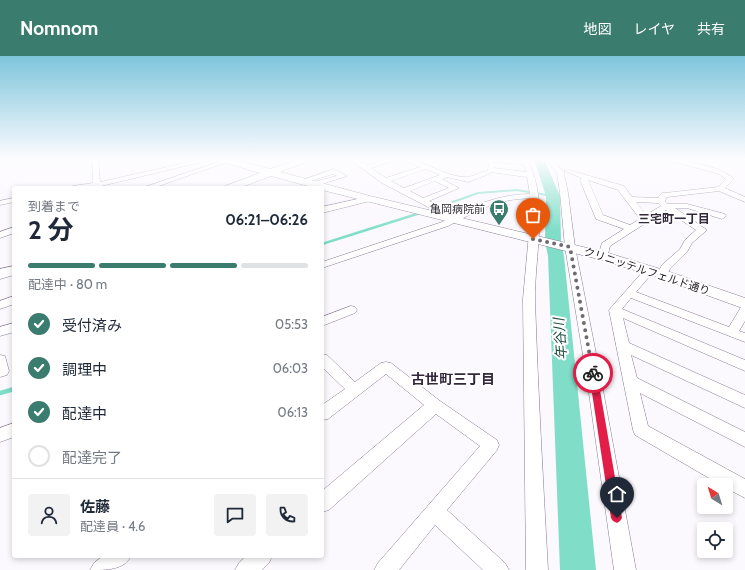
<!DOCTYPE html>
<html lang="ja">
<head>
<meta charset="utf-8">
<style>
	:root { --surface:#fff; --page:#f2f2f3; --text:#1f2937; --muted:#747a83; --line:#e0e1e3; --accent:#3a7c6d }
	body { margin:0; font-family:Cabin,"Noto Sans JP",sans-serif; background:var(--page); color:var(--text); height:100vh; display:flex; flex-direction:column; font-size:15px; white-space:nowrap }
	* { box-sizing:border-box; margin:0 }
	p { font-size:13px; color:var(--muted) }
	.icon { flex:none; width:22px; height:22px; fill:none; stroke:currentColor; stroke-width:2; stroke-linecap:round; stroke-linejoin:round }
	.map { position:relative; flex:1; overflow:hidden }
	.drawer { position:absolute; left:12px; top:130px; width:312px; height:372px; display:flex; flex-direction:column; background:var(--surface); border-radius:4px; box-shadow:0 2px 6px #0003 }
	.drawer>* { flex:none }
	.needle { width:26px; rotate:322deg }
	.controls { position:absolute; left:697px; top:422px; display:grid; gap:8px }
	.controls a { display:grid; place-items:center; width:36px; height:36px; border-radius:4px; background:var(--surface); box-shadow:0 2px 6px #0003; font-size:20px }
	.pin { position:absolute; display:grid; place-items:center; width:34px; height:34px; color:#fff; margin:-41px -17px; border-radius:50% 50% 50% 0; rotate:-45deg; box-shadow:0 0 4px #0007 }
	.pin .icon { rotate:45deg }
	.courier { position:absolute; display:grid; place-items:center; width:40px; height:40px; margin:-20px; border:3px solid #e11d48; border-radius:50%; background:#fff; color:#222; box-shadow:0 1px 5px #0007 }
	.head em { font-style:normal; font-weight:700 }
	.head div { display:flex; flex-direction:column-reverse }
	.head { display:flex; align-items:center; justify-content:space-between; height:68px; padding:0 16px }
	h1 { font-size:26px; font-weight:700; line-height:30px }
	.bar { display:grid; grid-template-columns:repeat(4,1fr); gap:6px 4px; align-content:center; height:48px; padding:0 16px }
	.bar i { height:5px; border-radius:3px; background:var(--line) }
	.bar .current { background:var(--accent) }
	.bar p { grid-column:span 4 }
	.line { display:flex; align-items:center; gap:10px; padding:0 16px; border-top:1px solid var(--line) }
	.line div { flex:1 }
	.round { display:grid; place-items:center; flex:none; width:42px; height:42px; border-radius:4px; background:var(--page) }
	ol { padding:0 16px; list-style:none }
	li { display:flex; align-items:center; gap:12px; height:44px }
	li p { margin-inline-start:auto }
	li .icon { padding:4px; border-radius:50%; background:var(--accent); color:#fff; stroke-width:4 }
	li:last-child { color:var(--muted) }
	li i { width:22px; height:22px; border:2px solid var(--line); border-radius:50% }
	header { display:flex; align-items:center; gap:24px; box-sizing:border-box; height:56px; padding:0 20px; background:var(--accent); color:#fff }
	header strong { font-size:19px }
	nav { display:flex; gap:22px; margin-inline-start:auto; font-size:14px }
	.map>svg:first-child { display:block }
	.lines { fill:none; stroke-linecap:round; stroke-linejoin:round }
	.stream-far2 { stroke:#80dec8; stroke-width:2 }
	.stream-far1 { stroke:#80dec8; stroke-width:2.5 }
	.stream { stroke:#80dec8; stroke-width:4.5 }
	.river { fill:#80dec8; fill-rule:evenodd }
	.street-casing { stroke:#887b94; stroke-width:1 }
	.secondary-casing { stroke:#887b94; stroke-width:1 }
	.street { fill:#fff; fill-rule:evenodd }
	.secondary { fill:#fff; fill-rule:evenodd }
	.route { fill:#e11d48 }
	.done { stroke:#6f6b74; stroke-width:4; stroke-dasharray:0 7.2 }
	.labels { text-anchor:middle; stroke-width:4; stroke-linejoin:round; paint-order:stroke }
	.far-poi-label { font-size:11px; fill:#241f29; stroke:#fff; text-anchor:end }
	.far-street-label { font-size:11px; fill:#241f29; stroke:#fff }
	.far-neighbourhood-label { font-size:12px; font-weight:bold; fill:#34283d; stroke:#fff }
	.water-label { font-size:14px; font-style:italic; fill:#214c42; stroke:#fff }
	.neighbourhood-label { font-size:14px; font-weight:bold; fill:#34283d; stroke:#fff }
</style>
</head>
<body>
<header>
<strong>Nomnom</strong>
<nav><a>地図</a><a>レイヤ</a><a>共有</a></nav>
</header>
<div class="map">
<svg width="745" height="514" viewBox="0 0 745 514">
	<rect width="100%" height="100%" fill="#fbf8fe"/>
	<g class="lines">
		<!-- stream-far2 -->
		<path class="stream-far2" d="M 436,152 L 478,137 L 517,134 L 553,140"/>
		<!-- stream-far1 -->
		<path class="stream-far1" d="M 322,188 L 439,151"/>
		<!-- stream -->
		<path class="stream" d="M 0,337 L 14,333"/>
		<!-- river -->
		<path class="river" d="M 534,103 L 544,103 L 560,140 L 561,186 L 564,200 L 596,514 L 560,514 L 548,200 L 545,186 L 546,140 Z"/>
		<!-- street casing -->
		<g class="street-casing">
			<g id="street">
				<path d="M 92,103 L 98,103 L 100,126 L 203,103 L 214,103 L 97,131 L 69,132 L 73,130 L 93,127 Z"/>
				<path d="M 227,103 L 233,104 L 153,132 L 142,132 Z"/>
				<path d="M 349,103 L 356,103 L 367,109 L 387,103 L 396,103 L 395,104 L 371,112 L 386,122 L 420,111 L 403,103 C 424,103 442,120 464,121 C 473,122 480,115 488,115 L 489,103 L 526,103 C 550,139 534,203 535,245 C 538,335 543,424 548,514 L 526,514 L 523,243 L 529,178 L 530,142 L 510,144 L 491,149 L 469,159 L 448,170 L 322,212 L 322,206 L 442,166 L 449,162 L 382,127 ZM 494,106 L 523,108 L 527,116 L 494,112 ZM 426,113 L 440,119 L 404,132 L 391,125 ZM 490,116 L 527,121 L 530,138 C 504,138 479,147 456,158 L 429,145 L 459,132 L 442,123 L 447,121 L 468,126 L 489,118 ZM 435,125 L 449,132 L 423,142 L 410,135 Z"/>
				<path d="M 546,103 L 552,103 L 564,117 L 568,137 L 575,191 L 601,323 L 636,514 L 614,514 L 587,323 L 565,191 L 560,137 L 557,117 Z"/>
				<path d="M 667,103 C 683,103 722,111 734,123 L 725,132 L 745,141 L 745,146 L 719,135 L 667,141 L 665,145 L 668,148 L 687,148 L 725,158 L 726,160 L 722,163 L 687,152 L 675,152 L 707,174 L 692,187 L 687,196 L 670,213 L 666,220 L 662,221 L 657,218 L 662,209 L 680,193 L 685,184 L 696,174 L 666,154 L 610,190 L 607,202 L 599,202 L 598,200 L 602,187 L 624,173 L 596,163 L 580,124 L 582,122 L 564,115 L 569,114 L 624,130 L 632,141 L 658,142 L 662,137 L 665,137 L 718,131 L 726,123 L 719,118 L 668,104 ZM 588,124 L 618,134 L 640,163 L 630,169 L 603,159 ZM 636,146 L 658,147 L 661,150 L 646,159 Z"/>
				<path d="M 334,113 L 347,120 L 316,130 L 312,128 L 313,126 L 337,120 L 333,118 L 304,127 L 300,125 Z"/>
				<path d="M 367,141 L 371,143 L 370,145 L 322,157 L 322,151 Z"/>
				<path d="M 14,142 L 14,146 L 0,149 L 0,145 Z"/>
				<path d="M 14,171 L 14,177 L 0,182 L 0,176 Z"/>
				<path d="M 650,211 L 655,214 L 636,236 L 729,271 L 741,251 L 745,250 L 745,265 L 739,275 L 745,277 L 745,286 L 631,242 L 622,253 L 745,304 L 745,315 L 623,262 L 629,287 L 745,339 L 745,352 L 631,299 L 637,322 L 745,376 L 745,391 L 640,337 L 648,370 L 745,423 L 745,442 L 726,432 L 726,429 L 721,429 L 635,379 L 633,374 L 609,254 L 646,212 Z"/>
				<path d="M 14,240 L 14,248 L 0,253 L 0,245 Z"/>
				<path d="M 351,250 L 355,251 L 357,254 L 355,257 L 322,270 L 322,261 Z"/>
				<path d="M 14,267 L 14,276 L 0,280 L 0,271 Z"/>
				<path d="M 322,298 L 327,299 L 355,326 L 381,307 L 386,306 L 391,307 L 440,345 L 497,384 L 499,389 L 497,394 L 447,454 L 505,507 L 509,514 L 483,514 L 435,469 L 399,514 L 374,514 L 378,507 L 480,390 L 436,358 L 329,454 L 322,456 L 322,435 L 424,349 L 386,318 L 328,363 L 322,364 L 322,349 L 345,333 L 322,311 Z"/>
				<path d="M 0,299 L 5,300 L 9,315 L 7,319 L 0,321 Z"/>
				<path d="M 14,367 L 14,381 L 0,386 L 0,372 Z"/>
				<path d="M 103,500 L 131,500 C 124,514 107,514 90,514 L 94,507 Z"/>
				<path d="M 246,500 L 272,500 L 269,507 L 262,514 L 235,514 L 239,507 Z"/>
			</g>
		</g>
		<!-- secondary casing -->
		<g class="secondary-casing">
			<g id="secondary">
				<path d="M 217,103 L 232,103 L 270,113 L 298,103 L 311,103 L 309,105 L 280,116 L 370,140 L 608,197 L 667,215 L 745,242 L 745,253 L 657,221 L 598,203 L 322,134 L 322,132 L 315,132 L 271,120 L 239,132 L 224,132 L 225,130 L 260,117 L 219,105 Z"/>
				<path d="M 14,210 L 14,219 L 0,223 L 0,213 Z"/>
			</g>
		</g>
		<!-- street -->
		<use href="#street" class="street"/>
		<!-- secondary -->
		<use href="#secondary" class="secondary"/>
	</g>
	<!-- sky -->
	<linearGradient id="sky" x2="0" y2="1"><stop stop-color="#7ec5db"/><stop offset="0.59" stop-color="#fdfcff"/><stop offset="1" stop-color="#fdfcff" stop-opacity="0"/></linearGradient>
	<rect width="745" height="175" fill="url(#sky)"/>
	<!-- route -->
	<path class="route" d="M 593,314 L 597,317 L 622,462 L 620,465 L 617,467 L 613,465 L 611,462 L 589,317 Z"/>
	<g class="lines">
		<!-- done -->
		<path class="done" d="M 533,183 L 570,191 L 593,317"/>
	</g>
	<!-- icons -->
	<defs>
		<g id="bus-pin" transform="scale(1)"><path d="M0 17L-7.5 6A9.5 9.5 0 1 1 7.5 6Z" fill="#3a7c6d" stroke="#fff"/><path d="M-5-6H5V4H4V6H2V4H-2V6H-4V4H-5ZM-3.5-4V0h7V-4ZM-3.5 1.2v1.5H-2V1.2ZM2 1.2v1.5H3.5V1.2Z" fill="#fff"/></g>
	</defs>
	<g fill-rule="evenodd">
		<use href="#bus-pin" x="499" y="153"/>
	</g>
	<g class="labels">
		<!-- far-poi labels -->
		<g class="far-poi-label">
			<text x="485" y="157">亀岡病院前</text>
		</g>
		<!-- far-street labels -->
		<g class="far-street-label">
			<text transform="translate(647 215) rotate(18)" y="4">クリニッテルフェルド通り</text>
		</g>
		<!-- far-neighbourhood labels -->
		<g class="far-neighbourhood-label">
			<text x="674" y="167">三宅町一丁目</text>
		</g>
		<!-- water labels -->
		<g class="water-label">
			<text transform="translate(560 283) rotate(-94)" y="5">年谷川</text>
		</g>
		<!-- neighbourhood labels -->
		<g class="neighbourhood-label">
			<text x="453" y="328">古世町三丁目</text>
		</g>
	</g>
</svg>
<div class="controls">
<a><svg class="needle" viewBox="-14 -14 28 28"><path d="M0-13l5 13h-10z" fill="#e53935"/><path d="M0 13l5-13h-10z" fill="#747a83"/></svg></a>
<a><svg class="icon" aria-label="locate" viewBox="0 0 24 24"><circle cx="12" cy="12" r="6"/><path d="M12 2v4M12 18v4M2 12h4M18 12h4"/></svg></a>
</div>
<div class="pin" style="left:533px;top:183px;background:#ea580c"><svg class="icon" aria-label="bag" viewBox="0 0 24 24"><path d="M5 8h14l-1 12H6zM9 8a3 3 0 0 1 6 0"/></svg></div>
<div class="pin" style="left:617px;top:462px;background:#1f2937"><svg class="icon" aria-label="home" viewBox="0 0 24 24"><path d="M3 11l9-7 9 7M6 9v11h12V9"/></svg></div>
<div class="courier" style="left:593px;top:317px"><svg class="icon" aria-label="bike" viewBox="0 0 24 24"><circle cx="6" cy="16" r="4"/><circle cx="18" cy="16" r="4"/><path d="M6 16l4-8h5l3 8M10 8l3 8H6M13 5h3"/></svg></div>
<section class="drawer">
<div class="head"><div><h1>2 分</h1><p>到着まで</p></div><em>06:21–06:26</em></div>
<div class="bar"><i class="current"></i><i class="current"></i><i class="current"></i><i></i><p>配達中 · 80 m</p></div>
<ol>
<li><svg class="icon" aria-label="check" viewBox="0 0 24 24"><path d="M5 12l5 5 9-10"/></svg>受付済み<p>05:53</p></li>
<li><svg class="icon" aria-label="check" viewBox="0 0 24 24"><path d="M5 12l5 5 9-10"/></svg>調理中<p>06:03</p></li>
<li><svg class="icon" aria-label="check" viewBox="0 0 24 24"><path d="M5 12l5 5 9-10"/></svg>配達中<p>06:13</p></li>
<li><i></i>配達完了</li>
</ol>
<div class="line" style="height:72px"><a class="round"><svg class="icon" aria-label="person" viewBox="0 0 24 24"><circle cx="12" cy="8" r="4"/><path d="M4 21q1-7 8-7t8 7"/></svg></a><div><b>佐藤</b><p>配達員 · 4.6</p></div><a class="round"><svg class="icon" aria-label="chat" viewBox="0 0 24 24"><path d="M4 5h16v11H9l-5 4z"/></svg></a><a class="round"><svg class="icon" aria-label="phone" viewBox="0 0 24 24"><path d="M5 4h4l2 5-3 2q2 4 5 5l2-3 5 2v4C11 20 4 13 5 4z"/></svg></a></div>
</section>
</div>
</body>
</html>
